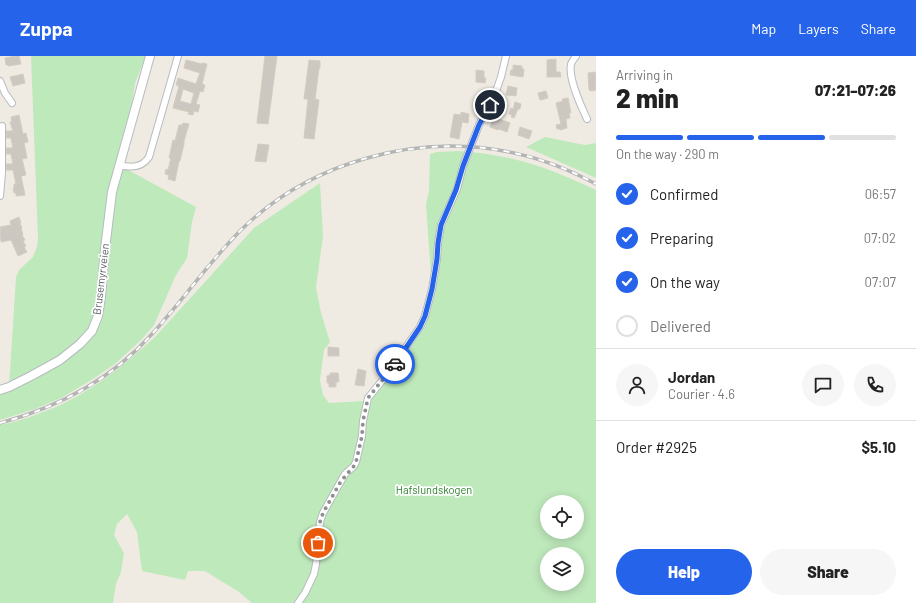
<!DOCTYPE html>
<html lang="en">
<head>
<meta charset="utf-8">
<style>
	:root { --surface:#fff; --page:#f6f6f6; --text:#222; --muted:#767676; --line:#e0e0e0; --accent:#2563eb }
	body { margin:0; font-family:Barlow,sans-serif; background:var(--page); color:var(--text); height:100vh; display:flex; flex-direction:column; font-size:15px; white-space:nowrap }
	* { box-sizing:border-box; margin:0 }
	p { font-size:13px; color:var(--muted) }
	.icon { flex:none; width:22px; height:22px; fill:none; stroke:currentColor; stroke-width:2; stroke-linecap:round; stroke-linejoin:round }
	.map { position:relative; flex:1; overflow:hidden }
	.drawer { display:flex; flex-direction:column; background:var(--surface); width:320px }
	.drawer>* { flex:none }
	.fabs { position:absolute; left:540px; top:439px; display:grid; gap:8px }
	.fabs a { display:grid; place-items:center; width:44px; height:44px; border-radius:50%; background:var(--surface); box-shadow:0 2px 10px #0003; font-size:20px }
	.pin { position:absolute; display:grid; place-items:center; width:34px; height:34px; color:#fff; margin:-17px; border:2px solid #fff; border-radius:50%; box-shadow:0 1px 4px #0007 }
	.courier { position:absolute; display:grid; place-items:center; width:40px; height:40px; margin:-20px; border:3px solid #2563eb; border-radius:50%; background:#fff; color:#222; box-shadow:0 1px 5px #0007 }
	.headline em { font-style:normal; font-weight:800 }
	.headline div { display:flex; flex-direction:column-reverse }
	.headline { display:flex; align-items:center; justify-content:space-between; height:68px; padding:0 20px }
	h1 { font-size:26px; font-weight:800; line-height:30px }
	.bar { display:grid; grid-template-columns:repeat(4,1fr); gap:6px 4px; align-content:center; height:48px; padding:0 20px }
	.bar i { height:5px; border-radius:3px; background:var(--line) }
	.bar .on { background:var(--accent) }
	.bar p { grid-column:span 4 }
	.line { display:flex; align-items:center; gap:10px; padding:0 20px; border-top:1px solid var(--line) }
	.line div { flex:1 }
	.round { display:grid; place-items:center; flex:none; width:42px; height:42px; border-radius:21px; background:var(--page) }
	ol { padding:0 20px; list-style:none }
	li { display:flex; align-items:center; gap:12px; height:44px }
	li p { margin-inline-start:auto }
	li .icon { padding:4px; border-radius:50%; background:var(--accent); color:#fff; stroke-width:4 }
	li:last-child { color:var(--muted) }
	li i { width:22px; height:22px; border:2px solid var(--line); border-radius:50% }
	.primary-button { display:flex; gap:8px; margin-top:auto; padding:8px 20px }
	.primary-button a { flex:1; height:46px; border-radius:24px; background:var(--accent); color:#fff; font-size:16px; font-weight:800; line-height:46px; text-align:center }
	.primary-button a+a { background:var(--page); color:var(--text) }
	header { display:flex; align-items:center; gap:24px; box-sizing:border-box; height:56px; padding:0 20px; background:var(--accent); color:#fff }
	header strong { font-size:19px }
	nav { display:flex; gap:22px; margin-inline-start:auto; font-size:14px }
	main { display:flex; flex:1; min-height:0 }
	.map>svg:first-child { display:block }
	.green { fill:#bee9bb; fill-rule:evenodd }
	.building { fill:#ccc7c1; stroke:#d4ccbf; fill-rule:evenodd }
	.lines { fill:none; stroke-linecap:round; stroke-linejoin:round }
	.minor-casing { stroke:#b7bbc0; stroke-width:8 }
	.tertiary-casing { stroke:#b7bbc0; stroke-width:10 }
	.minor { stroke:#fff; stroke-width:6 }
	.tertiary { stroke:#fff; stroke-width:8 }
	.rail-casing { stroke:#b4b5b5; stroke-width:3.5 }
	.rail { stroke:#fff; stroke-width:2; stroke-dasharray:6; stroke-linecap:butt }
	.done { stroke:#8e9090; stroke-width:4; stroke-dasharray:0 7.2 }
	.route { stroke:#2563eb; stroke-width:5 }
	.labels { text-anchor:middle; stroke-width:3.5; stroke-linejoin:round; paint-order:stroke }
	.street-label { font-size:11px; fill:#5a5f64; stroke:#fff }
	.park-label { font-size:11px; fill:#2c822b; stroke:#fff }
</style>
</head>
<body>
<header>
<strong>Zuppa</strong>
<nav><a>Map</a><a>Layers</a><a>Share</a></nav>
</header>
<main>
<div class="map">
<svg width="596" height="547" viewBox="0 0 596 547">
	<rect width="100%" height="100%" fill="#efebe2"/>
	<!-- green -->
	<g class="green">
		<path d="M 31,0 L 146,0 L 135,27 L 132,47 L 119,93 L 119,109 L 196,151 L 192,166 L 187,202 L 176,219 L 154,269 L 141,284 L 116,307 L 93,323 L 61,342 L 35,353 L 0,364 L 0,334 L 9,331 L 16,221 L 19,214 L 33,201 L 37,191 L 38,183 Z"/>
		<path d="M 545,81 L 585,89 L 596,87 L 596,122 L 526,91 Z"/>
		<path d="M 458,95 C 492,97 525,104 557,117 C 570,122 583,128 596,134 L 596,547 L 252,547 L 239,536 L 205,515 L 188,515 L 185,524 L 142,515 L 137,476 L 127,458 L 117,468 L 114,479 L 124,497 L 121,516 L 116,528 L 113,547 L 0,547 L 0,369 C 13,366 26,363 38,358 C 84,342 120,313 155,281 L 254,172 L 320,127 L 323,180 L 316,231 L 321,257 L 330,286 L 324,294 L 320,324 L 323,339 L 329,347 L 364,345 L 368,342 L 420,271 L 432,233 L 426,148 L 429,135 L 430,98 L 437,96 ZM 547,446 L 577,446 L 577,476 L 547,476 ZM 547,498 L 577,498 L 577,528 L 547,528 Z"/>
	</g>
	<!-- building -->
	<g class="building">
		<path d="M 16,0 L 19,0 L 21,8 L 8,10 L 7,8 L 6,9 L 5,2 Z"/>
		<path d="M 265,0 L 277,0 L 268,68 L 257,67 Z"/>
		<path d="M 556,3 L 556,16 L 560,16 L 561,21 L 547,21 L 547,4 Z"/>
		<path d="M 186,4 L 202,8 L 202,7 L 207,8 L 202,28 L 205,29 L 203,36 L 200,35 L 196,48 L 200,49 L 198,56 L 194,55 L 193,59 L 188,58 L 189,56 L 173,52 L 179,30 L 176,29 L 178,22 L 196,28 L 198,22 L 200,17 L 184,12 ZM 183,33 L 194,37 L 191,48 L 180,45 Z"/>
		<path d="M 309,4 L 320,5 L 320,12 L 319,12 L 315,43 L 319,44 L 314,83 L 304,82 L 308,43 L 304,43 Z"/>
		<path d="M 513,9 L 522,10 L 522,13 L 524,13 L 523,21 L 510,19 L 511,14 L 513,14 Z"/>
		<path d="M 476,14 L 484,15 L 484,22 L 486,22 L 485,27 L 476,26 Z"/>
		<path d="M 596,16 L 596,34 L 591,35 L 589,34 L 588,17 Z"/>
		<path d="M 23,18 L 25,27 L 13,30 L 10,21 Z"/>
		<path d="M 508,30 L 517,32 L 516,40 L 506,39 Z"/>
		<path d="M 546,35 L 548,42 L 540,44 L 538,37 Z"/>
		<path d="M 568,42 L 571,57 L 569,57 L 570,62 L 566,63 L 567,72 L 560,74 L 560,73 L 557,73 L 556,69 L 561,68 L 556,47 L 563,45 L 562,43 Z"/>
		<path d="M 515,46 L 521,48 L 520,53 L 518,53 L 514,62 L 511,61 L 512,59 L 509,58 L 511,52 L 513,53 Z"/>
		<path d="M 461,56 L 469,58 L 468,67 L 462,66 L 459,83 L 450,81 L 454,58 L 461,59 Z"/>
		<path d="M 19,59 L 23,78 L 26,77 L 28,86 L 24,87 L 27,102 L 22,103 L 26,119 L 21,120 L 25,139 L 16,140 L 16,137 L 14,137 L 13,132 L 14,132 L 14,128 L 16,128 L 13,114 L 6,114 L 6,108 L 13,108 L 11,98 L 6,98 L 6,92 L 13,92 L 11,82 L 6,82 L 6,75 L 13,75 L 10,66 L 12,66 L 11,61 Z"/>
		<path d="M 494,61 L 510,67 L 507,76 L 499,73 L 498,74 L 490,71 Z"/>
		<path d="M 183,67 L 189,68 L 184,85 L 184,88 L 180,105 L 179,105 L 175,125 L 168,123 L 169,119 L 165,118 L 166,113 L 168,114 L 171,102 L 169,102 L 173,84 L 175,85 L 179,69 L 182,69 Z"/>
		<path d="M 520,71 L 532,75 L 529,83 L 518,79 Z"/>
		<path d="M 258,88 L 269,89 L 266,106 L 255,105 Z"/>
		<path d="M 19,161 L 21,167 L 20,167 L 22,172 L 21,173 L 23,178 L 22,179 L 25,184 L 23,185 L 26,190 L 24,191 L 27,196 L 18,200 L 11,184 L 1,186 L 0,171 L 11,169 L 10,165 Z"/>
		<path d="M 328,291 L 339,292 L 339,300 L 328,300 Z"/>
		<path d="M 382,293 L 393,295 L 391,303 L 381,301 Z"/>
		<path d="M 358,313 L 366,315 L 364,330 L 355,329 Z"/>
		<path d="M 330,317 L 338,317 L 339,326 L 336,326 L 336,331 L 329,331 L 329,327 L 327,327 L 327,320 L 330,319 Z"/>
	</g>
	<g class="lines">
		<!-- minor casing -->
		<g class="minor-casing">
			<g id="minor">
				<path d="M 576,0 C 574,3 572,5 571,8 C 568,23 581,50 587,63"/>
				<path d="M 0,25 L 5,37 L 12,47"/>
				<path d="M 119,109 C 131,112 142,112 149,101 L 178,0"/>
				<path d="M 0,140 L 2,117 L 2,70"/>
				<path d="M 298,547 L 305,537 L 314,518 L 316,508 L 320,466 L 323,457 L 341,425 L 345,418 L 354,410 L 356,406 L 362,380 L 363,365 L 368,342 L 390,315 L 408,288 L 420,271 L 425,260 L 432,233 L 437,203 L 438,187 L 441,169 L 457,133 L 463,110 L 479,69 L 496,35 L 501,21 L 506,0"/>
			</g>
		</g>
		<!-- tertiary casing -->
		<g class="tertiary-casing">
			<path id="tertiary" d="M 0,334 L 9,331 L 31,320 L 60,304 L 80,288 L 92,275 L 98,260 L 101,241 L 105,193 L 112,136 L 150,0"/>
		</g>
		<!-- minor -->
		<use href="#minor" class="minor"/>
		<!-- tertiary -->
		<use href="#tertiary" class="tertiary"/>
		<!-- rail casing -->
		<g class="rail-casing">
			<path id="rail" d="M 0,367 C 59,351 111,324 152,278 C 183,244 209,206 241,174 C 311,105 419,76 514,97 C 543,103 570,114 596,128"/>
		</g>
		<!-- rail -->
		<use href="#rail" class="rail"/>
	</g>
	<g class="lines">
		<!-- done -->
		<path class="done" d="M 318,487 L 320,466 L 323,457 L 341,425 L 354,410 L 356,406 L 362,380 L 363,365 L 368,342 L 395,308"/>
		<!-- route -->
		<path class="route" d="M 395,308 L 420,271 L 425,260 L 432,233 L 437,203 L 438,187 L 441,169 L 456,134 L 463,110 L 479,69 L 490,49"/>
	</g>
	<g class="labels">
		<!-- street labels -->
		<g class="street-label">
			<text transform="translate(101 223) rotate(-83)" y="4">Brusemyrveien</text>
		</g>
		<!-- park labels -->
		<g class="park-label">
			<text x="434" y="438">Hafslundskogen</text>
		</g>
	</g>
</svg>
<div class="fabs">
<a><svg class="icon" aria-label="locate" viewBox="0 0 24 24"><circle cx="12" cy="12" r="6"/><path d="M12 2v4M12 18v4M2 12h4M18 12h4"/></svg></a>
<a><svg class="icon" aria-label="layers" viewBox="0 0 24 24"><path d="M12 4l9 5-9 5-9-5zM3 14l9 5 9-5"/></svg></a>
</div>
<div class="pin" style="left:318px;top:487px;background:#ea580c"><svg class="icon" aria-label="bag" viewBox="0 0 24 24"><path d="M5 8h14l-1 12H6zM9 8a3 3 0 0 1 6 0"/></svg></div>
<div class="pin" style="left:490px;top:49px;background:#1f2937"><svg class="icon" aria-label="home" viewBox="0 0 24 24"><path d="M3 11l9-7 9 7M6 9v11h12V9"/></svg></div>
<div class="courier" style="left:395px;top:308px"><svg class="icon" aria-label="car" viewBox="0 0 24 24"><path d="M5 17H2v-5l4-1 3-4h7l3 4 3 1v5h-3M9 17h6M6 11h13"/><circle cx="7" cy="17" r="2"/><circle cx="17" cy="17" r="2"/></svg></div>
</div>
<section class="drawer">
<div class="headline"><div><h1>2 min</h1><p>Arriving in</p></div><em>07:21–07:26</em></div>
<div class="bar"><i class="on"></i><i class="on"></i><i class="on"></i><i></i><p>On the way · 290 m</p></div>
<ol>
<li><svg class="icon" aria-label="check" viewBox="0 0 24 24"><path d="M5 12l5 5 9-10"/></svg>Confirmed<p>06:57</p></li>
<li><svg class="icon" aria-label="check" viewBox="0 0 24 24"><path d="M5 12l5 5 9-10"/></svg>Preparing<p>07:02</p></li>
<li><svg class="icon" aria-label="check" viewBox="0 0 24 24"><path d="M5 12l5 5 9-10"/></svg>On the way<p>07:07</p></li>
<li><i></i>Delivered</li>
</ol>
<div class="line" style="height:72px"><a class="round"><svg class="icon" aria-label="person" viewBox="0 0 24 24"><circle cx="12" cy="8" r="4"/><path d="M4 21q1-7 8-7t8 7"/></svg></a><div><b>Jordan</b><p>Courier · 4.6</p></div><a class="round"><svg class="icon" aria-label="chat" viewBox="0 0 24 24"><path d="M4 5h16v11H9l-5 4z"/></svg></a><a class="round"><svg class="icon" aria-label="phone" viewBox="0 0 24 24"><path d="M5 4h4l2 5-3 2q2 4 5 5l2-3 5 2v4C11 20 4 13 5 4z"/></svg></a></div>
<div class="line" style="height:52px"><div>Order #2925</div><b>$5.10</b></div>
<div class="primary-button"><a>Help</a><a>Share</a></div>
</section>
</main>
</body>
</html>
